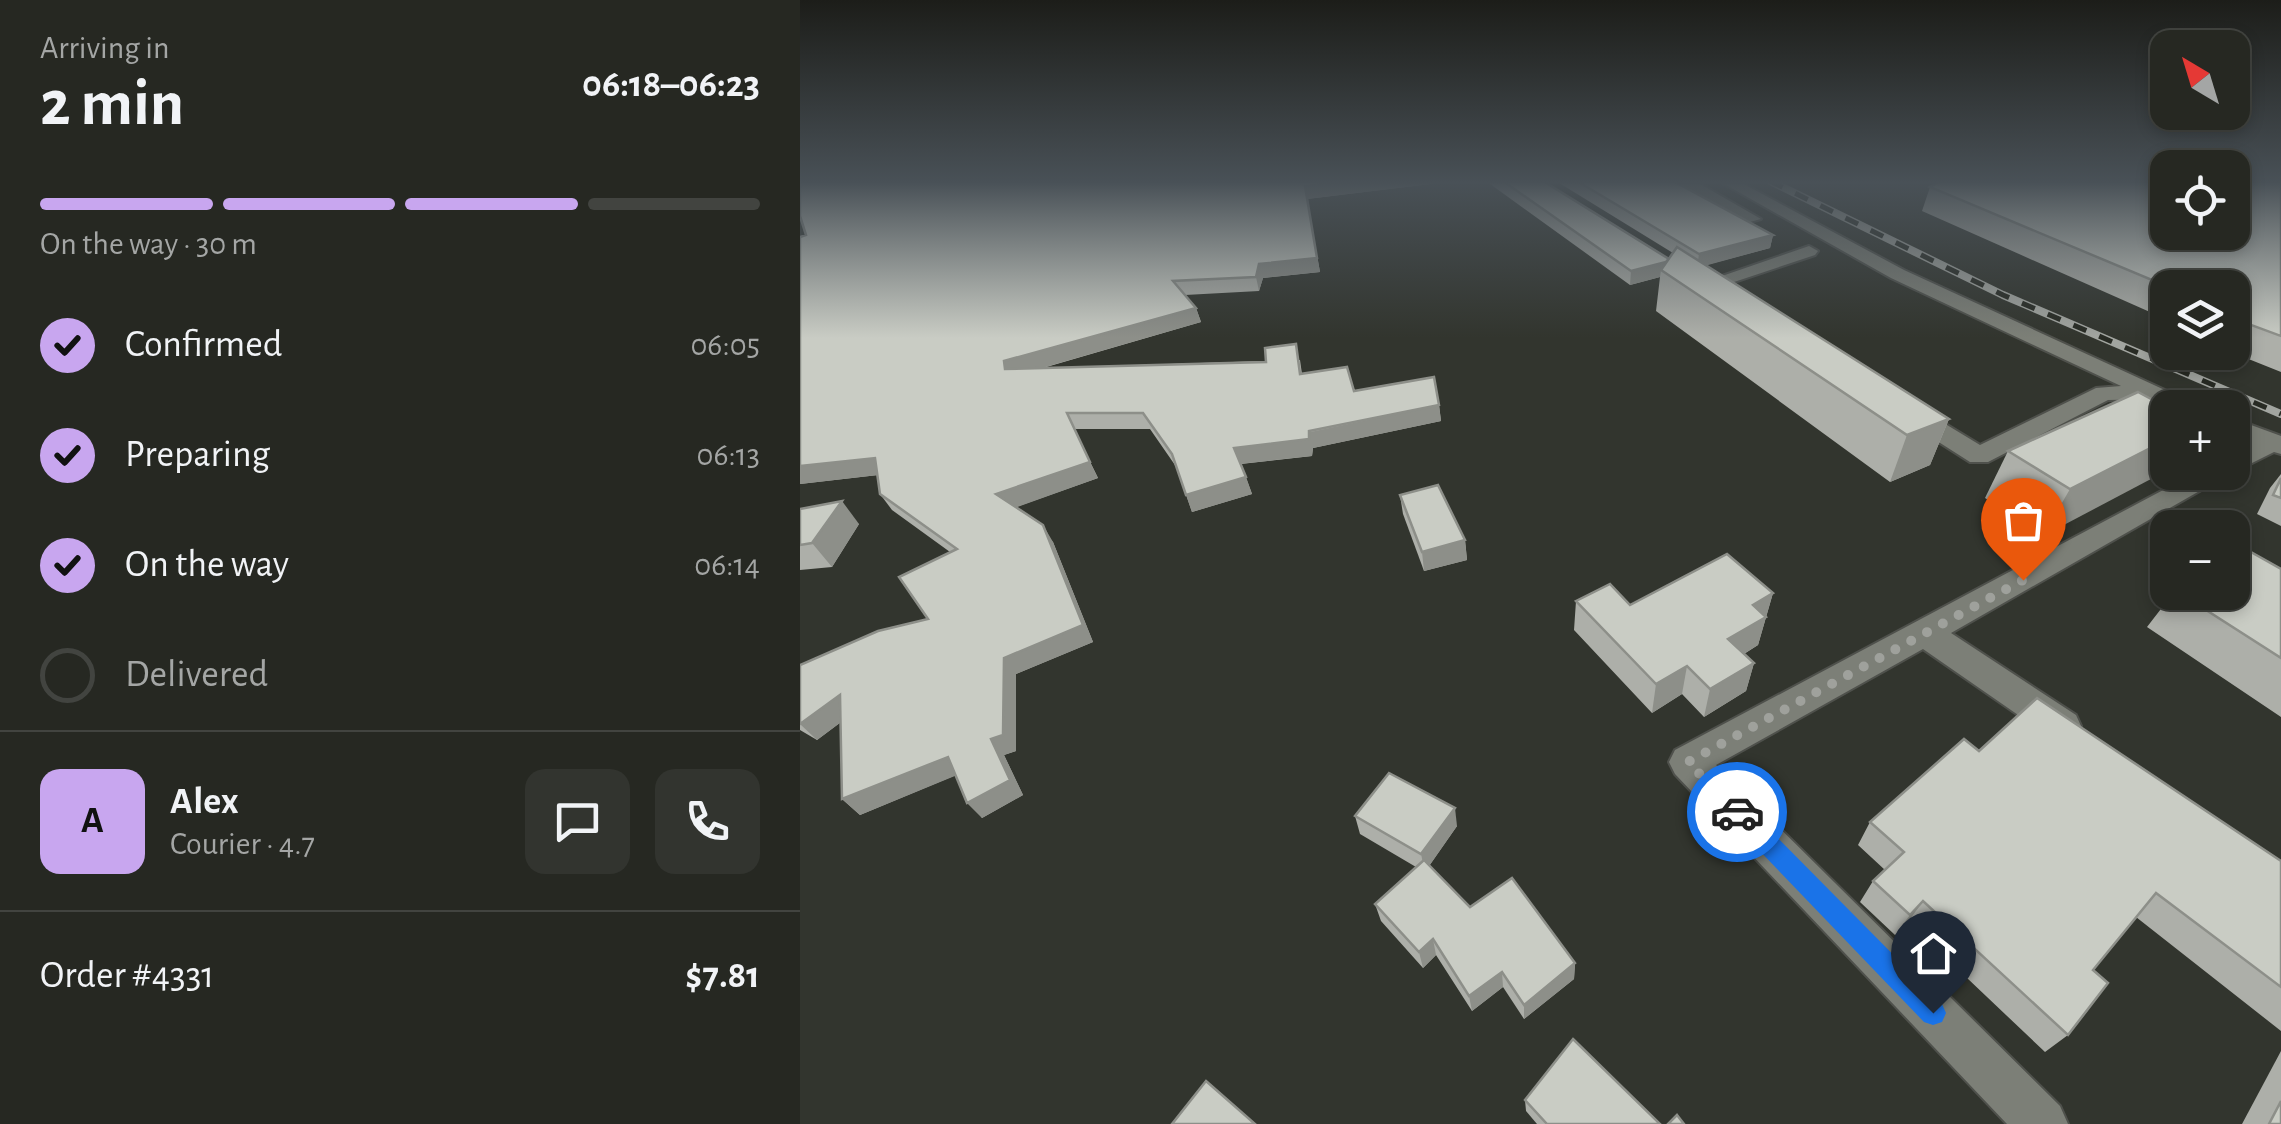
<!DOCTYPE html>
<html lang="en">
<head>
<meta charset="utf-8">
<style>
	:root { --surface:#262822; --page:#32342f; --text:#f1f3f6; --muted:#a4a6a5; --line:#424440; --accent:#c8a6ef }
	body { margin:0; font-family:"Alegreya Sans",sans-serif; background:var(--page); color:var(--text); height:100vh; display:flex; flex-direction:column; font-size:38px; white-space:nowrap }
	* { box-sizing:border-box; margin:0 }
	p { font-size:32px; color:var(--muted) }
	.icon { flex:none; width:55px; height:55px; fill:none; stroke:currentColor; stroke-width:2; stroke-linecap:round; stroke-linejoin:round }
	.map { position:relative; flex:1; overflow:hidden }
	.panel { display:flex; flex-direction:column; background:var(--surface); width:800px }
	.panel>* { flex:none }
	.needle { width:65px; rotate:322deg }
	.buttons { position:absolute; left:1350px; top:30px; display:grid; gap:20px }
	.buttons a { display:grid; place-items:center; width:100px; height:100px; border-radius:20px; background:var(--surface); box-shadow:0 5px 15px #0003,0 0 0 2px var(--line); font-size:50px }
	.pin { position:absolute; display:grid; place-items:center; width:85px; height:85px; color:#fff; margin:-102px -42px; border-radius:50% 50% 50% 0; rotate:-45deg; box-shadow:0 0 10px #0007 }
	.pin .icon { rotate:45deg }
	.courier { position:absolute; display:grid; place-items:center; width:100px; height:100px; margin:-50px; border:8px solid #1a73e8; border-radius:50%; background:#fff; color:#222; box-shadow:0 2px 12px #0007 }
	.summary em { font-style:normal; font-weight:600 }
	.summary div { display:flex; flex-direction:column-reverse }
	.summary { display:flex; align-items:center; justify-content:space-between; height:170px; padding:0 40px }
	h1 { font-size:65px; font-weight:600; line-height:75px }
	.bar { display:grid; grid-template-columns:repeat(4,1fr); gap:15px 10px; align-content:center; height:120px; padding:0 40px }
	.bar i { height:12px; border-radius:8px; background:var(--line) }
	.bar .current { background:var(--accent) }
	.bar p { grid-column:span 4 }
	.line { display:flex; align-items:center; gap:25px; padding:0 40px; border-top:2px solid var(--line) }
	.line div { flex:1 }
	.round { display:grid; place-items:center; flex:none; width:105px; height:105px; border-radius:20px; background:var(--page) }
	ol { padding:0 40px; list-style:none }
	li { display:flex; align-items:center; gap:30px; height:110px }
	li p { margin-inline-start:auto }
	li .icon { padding:10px; border-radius:50%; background:var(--accent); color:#111; stroke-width:4 }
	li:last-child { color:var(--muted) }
	li i { width:55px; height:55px; border:5px solid var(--line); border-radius:50% }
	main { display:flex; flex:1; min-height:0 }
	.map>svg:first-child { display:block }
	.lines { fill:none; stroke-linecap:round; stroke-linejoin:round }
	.minor-casing { stroke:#4f514c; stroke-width:4 }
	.minor { fill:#7c7f77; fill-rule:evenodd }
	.rail-casing { stroke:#a2a5a0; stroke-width:8 }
	.rail { stroke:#282b24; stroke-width:5; stroke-dasharray:14; stroke-linecap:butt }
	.wall { fill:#adafa9 }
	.shaded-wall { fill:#8d8f89 }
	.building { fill:#c9ccc4; stroke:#8d8f89; stroke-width:2.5 }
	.route { fill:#1a73e8 }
	.done { stroke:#9fa19c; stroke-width:10; stroke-dasharray:0 18 }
</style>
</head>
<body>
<main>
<section class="panel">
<div class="summary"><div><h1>2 min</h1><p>Arriving in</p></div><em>06:18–06:23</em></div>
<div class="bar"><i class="current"></i><i class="current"></i><i class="current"></i><i></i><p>On the way · 30 m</p></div>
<ol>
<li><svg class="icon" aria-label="check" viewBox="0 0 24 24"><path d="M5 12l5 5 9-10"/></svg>Confirmed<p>06:05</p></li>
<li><svg class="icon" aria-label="check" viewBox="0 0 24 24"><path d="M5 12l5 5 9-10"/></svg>Preparing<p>06:13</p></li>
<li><svg class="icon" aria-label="check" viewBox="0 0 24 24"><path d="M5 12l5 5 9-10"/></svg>On the way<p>06:14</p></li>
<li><i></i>Delivered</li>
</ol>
<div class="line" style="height:180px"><b class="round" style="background:var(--accent);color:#111">A</b><div><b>Alex</b><p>Courier · 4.7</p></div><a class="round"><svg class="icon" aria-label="chat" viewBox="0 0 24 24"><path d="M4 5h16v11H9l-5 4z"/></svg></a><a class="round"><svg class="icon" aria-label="phone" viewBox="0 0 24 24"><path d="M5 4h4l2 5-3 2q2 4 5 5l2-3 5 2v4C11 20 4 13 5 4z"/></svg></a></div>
<div class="line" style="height:130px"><div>Order #4331</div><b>$7.81</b></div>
</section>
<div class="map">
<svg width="1481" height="1124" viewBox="0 0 1481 1124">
	<rect width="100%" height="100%" fill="#32352e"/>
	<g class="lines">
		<!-- minor casing -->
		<g class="minor-casing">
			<g id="minor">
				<path d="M 876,181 L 895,181 L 961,219 L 946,223 Z"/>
				<path d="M 919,181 L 938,181 L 1104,270 L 1404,408 L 1371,408 L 1352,399 L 1308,400 L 1188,462 L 1170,462 L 1101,418 L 1098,413 L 1101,408 L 1119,408 L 1180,445 L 1296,388 L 1321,386 L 1091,278 Z"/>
				<path d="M 1009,246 L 1018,251 L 1015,255 L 913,289 L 899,289 L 896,285 Z"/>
				<path d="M 1432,418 L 1481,436 L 1481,454 L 1474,452 L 1432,473 L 1431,473 L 1151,633 L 1276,715 L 1281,726 L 1276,737 L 1263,741 L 1250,737 L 1123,649 L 916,765 L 1260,1106 L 1268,1124 L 1207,1124 L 875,774 L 869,762 L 875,750 L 1397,472 L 1432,472 L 1432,454 L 1452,443 L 1432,434 Z"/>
			</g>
		</g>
		<!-- minor -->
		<use href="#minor" class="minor"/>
		<!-- rail casing -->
		<g class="rail-casing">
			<path id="rail" d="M 970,181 L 1203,295 L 1481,414"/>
		</g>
		<!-- rail -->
		<use href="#rail" class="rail"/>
	</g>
	<!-- wall -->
	<g class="wall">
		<path d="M 0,181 L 655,181 L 507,199 L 520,272 L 463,278 L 459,291 L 385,295 L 396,308 L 401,322 L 243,368 L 500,360 L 502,374 L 554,391 L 639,405 L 641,421 L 513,448 L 512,456 L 441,464 L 452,494 L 392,512 L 377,468 L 350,429 L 274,429 L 298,478 L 216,507 L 253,542 L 293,642 L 216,674 L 216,751 L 204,755 L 223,795 L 182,818 L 156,775 L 60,815 L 42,799 L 41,722 L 17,740 L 0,730 L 0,665 L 128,619 L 150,552 L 92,510 L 80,494 L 78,475 L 0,484 L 0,237 L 6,235 Z"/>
		<path d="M 686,181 L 743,181 L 869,259 L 873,253 L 756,181 L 873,181 L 973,235 L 970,248 L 906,265 L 1149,419 L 1130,465 L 1090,482 L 856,311 L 860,277 L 830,285 Z"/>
		<path d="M 1481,181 L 1481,372 L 1431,352 L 1432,352 L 1432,288 L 1368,288 L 1368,320 L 1122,211 L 1130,187 Z"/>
		<path d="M 1368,408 L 1243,536 L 1185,498 L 1208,451 Z"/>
		<path d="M 1481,474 L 1481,526 L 1457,514 L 1470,488 Z"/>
		<path d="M 600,495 L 665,540 L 667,560 L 624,571 L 603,514 Z"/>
		<path d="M 0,509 L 59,524 L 32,567 L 0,570 Z"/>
		<path d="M 1481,569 L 1481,717 L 1347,627 L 1374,592 L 1432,592 Z"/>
		<path d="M 973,593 L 958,645 L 944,654 L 954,663 L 946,691 L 904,717 L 882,694 L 852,713 L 774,630 L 776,601 L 830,605 Z"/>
		<path d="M 1179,751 L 1481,861 L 1481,1031 L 1336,917 L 1293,970 L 1268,1035 L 1245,1052 L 1108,922 L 1095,935 L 1060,902 L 1073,881 L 1085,870 L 1058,845 L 1070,822 Z"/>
		<path d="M 555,816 L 657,826 L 629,866 L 670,907 L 775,963 L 774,979 L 724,1019 L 703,987 L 672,1011 L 636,955 L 623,968 L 581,921 L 575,904 L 616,867 L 560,834 Z"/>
		<path d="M 1481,1051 L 1481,1124 L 1442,1124 Z"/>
		<path d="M 725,1100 L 860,1124 L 737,1124 L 726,1111 Z"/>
	</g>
	<!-- shaded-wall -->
	<g class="shaded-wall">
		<path d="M 549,181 L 655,181 L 507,199 L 520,272 L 463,278 L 459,291 L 456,277 L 459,264 L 505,186 Z"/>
		<path d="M 973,235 L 970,248 L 897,268 L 899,254 Z"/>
		<path d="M 871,261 L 861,270 L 860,277 L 830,285 L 831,271 Z"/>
		<path d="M 396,308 L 401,322 L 211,377 L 205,369 L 204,361 Z"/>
		<path d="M 639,405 L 641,421 L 513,448 L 512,456 L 439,464 L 434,448 Z"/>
		<path d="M 1149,419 L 1130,465 L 1090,482 L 1107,435 Z"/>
		<path d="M 1368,439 L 1368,470 L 1243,536 L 1270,489 Z"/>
		<path d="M 75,458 L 87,474 L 0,484 L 0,466 Z"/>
		<path d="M 290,462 L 298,478 L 206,511 L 196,494 Z"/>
		<path d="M 446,477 L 452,494 L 392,512 L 386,495 Z"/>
		<path d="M 42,501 L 59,524 L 32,567 L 12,543 Z"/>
		<path d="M 243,525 L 253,542 L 293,642 L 216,674 L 216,751 L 204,755 L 223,795 L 182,818 L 167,803 L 191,739 L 204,658 Z"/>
		<path d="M 665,540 L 667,560 L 624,571 L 622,552 Z"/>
		<path d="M 973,593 L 958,645 L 921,668 L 928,639 L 953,605 Z"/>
		<path d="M 954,663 L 946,691 L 904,717 L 910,689 Z"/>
		<path d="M 887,666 L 882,694 L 852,713 L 856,684 Z"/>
		<path d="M 40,695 L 56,711 L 17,740 L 0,724 Z"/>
		<path d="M 148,757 L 162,773 L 60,815 L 42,799 Z"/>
		<path d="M 655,808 L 657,826 L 625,872 L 621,854 Z"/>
		<path d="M 1123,901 L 1108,922 L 1095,935 L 1110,915 Z"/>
		<path d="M 633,939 L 636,955 L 623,968 L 619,952 Z"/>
		<path d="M 775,963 L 774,979 L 724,1019 L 724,1005 Z"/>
		<path d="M 702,972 L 703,987 L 672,1011 L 669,996 Z"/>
	</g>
	<!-- building -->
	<g class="building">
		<path d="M 0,181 L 549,181 L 505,186 L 517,258 L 459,264 L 456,277 L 373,281 L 396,308 L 204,361 L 205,369 L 466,362 L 465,348 L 496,344 L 500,374 L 547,367 L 554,391 L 634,377 L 639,405 L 509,431 L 509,439 L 434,448 L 446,477 L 386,495 L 372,454 L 343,413 L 267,413 L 290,462 L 196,494 L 243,525 L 283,625 L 204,658 L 203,735 L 191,739 L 210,780 L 167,803 L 148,757 L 42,799 L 40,695 L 0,724 L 0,665 L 78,631 L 128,619 L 99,577 L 157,549 L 80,494 L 75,458 L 0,466 L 0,237 L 6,235 L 0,216 Z"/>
		<path d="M 703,181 L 743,181 L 869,259 L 866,262 L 831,271 Z"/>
		<path d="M 777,181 L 873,181 L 973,235 L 899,254 Z"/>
		<path d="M 1142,181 L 1368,181 L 1368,232 L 1432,232 L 1432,181 L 1481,181 L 1481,336 L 1432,318 L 1432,288 L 1371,288 L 1130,187 Z"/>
		<path d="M 877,247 L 1149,419 L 1107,435 L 861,270 Z"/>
		<path d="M 1338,392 L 1368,408 L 1368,439 L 1270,489 L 1208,451 Z"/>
		<path d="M 1481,478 L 1481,498 L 1473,495 Z"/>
		<path d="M 638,485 L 665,540 L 622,552 L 600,495 Z"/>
		<path d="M 42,501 L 12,543 L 0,545 L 0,509 Z"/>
		<path d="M 1442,547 L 1481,569 L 1481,658 L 1378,592 L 1432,592 L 1432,554 Z"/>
		<path d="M 927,554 L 973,593 L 953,605 L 966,617 L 928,639 L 954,663 L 910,689 L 887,666 L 856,684 L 776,601 L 810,584 L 830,605 Z"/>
		<path d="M 1237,698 L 1481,861 L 1481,987 L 1356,893 L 1293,970 L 1308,983 L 1268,1035 L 1123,901 L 1110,915 L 1073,881 L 1104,852 L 1070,822 L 1164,739 L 1179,751 Z"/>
		<path d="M 589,773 L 655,808 L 621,854 L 555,816 Z"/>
		<path d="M 624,860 L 670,907 L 712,878 L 775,963 L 724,1005 L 702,972 L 669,996 L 633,939 L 619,952 L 575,904 Z"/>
		<path d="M 773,1039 L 860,1124 L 747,1124 L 725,1100 Z"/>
		<path d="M 406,1081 L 455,1124 L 372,1124 Z"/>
		<path d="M 1481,1101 L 1481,1124 L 1469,1124 Z"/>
		<path d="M 877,1115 L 884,1124 L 868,1124 Z"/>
	</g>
	<!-- sky -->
	<linearGradient id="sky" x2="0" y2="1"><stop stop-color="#1c1d19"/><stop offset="0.54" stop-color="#495157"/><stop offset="1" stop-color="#495157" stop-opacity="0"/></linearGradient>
	<rect width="1481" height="338" fill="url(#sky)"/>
	<!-- route -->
	<path class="route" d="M 937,802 L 945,805 L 1142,1004 L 1146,1013 L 1142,1022 L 1133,1025 L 1124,1022 L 929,819 L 926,812 Z"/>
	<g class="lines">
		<!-- done -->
		<path class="done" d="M 937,812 L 888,762 L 1223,580"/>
	</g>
</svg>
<div class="buttons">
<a><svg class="needle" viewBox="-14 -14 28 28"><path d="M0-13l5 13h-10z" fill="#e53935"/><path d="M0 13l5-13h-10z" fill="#a4a6a5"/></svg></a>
<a><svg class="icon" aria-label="locate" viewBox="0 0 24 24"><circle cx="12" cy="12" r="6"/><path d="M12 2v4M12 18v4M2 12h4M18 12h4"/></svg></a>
<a><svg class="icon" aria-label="layers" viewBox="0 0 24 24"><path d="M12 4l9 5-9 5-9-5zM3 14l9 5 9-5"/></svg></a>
<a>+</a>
<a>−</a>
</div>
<div class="pin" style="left:1223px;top:580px;background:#ea580c"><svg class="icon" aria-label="bag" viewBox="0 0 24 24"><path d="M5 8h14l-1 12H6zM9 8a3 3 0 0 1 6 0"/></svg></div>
<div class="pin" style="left:1133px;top:1013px;background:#1f2937"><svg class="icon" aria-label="home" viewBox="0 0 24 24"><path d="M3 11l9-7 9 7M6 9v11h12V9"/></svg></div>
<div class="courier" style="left:937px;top:812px"><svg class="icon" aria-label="car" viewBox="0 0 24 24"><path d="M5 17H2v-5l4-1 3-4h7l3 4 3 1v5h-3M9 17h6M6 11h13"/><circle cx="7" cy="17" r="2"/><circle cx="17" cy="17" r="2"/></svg></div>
</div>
</main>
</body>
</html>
